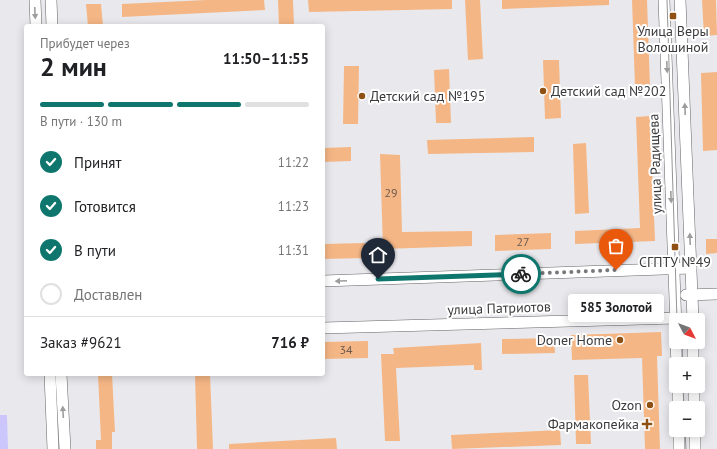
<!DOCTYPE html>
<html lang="ru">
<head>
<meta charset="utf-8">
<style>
	:root { --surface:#fff; --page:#f6f6f6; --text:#202124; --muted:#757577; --line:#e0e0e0; --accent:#0f766e }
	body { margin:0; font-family:"PT Sans",sans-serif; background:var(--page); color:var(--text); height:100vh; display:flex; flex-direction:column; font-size:15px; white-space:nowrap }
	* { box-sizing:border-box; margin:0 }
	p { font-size:13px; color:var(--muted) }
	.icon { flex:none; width:22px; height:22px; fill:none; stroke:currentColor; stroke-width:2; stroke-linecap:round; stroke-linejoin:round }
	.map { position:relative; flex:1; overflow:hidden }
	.sheet { position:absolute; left:24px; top:24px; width:301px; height:352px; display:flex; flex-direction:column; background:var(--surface); border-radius:4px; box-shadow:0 2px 10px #0003 }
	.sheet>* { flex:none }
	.needle { width:26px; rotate:131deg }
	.buttons { position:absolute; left:669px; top:313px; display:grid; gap:8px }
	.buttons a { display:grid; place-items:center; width:36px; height:36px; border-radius:4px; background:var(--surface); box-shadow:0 2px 10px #0003; font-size:20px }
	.pin { position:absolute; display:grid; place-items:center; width:34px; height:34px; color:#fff; margin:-41px -17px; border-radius:50% 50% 50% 0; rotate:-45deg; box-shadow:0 0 4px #0007 }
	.pin .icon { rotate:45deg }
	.courier { position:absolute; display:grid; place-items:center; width:40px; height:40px; margin:-20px; border:3px solid #0f766e; border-radius:50%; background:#fff; color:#222; box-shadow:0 1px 5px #0007 }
	.bubble { position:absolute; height:28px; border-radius:4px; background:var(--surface); box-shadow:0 2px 10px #0003; font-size:13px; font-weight:600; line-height:28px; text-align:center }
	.headline em { font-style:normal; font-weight:600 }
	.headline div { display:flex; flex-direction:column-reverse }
	.headline { display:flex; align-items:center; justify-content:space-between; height:68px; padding:0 16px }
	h1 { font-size:26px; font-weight:600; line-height:30px }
	.bar { display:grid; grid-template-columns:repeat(4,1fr); gap:6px 4px; align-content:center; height:48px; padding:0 16px }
	.bar i { height:5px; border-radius:3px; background:var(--line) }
	.bar .active { background:var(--accent) }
	.bar p { grid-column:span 4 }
	.line { display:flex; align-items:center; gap:10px; padding:0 16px; border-top:1px solid var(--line) }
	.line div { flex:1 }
	ol { padding:0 16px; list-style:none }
	li { display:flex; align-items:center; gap:12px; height:44px }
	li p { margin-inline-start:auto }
	li .icon { padding:4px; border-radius:50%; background:var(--accent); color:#fff; stroke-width:4 }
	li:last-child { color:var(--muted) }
	li i { width:22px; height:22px; border:2px solid var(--line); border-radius:50% }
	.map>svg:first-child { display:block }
	.green { fill:#cbc7fd }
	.building { fill:#f5b685 }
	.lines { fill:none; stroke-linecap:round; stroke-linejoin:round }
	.minor-casing { stroke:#646467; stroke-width:12 }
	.minor { stroke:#fff; stroke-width:11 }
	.tram { stroke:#949497; stroke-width:1 }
	.oneway { fill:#9d9d9e }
	.done { stroke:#78787b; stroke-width:4; stroke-dasharray:0 7.2 }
	.route { stroke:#0f766e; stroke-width:5 }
	.poi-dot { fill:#8e5013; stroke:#fff; stroke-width:1.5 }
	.labels { text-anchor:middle; stroke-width:4; stroke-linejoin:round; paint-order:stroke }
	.number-label { font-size:12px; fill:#6a5a4f }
	.poi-label { font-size:14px; fill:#3b3b3d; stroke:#fff; text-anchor:end }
	.street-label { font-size:14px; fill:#3b3b3d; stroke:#fff }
</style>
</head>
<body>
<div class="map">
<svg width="717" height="449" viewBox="0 0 717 449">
	<rect width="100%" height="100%" fill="#e9e9ed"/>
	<!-- green -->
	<path class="green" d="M 0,415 L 7,415 L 8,449 L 0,449 Z"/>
	<!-- building -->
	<g class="building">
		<path d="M 206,0 L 264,0 L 265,10 L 122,17 L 122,4 Z"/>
		<path d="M 278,0 L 293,0 L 294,26 L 279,26 Z"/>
		<path d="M 308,0 L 452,0 L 452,9 L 309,12 Z"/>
		<path d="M 465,0 L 480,0 L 483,59 L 468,60 Z"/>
		<path d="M 502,0 L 609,0 L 609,5 L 502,9 Z"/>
		<path d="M 632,0 L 647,0 L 650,86 L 635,87 Z"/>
		<path d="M 702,0 L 716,0 L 717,35 L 704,36 Z"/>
		<path d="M 86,4 L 101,4 L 103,26 L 88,26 Z"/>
		<path d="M 543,60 L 559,60 L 561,118 L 545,119 Z"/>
		<path d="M 344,66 L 359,66 L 358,124 L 343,124 Z"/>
		<path d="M 449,69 L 451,123 L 436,123 L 434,70 Z"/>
		<path d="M 717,72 L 717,150 L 703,151 L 701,73 Z"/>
		<path d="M 650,116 L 655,241 L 575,244 L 575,231 L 640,228 L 636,117 Z"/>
		<path d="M 534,137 L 534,152 L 428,154 L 427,140 Z"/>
		<path d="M 586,143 L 589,213 L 575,214 L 573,144 Z"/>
		<path d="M 351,147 L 351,161 L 323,162 L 323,148 Z"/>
		<path d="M 380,154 L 400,155 L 402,232 L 472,231 L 472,246 L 383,249 Z"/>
		<path d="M 551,233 L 551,249 L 495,251 L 495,235 Z"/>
		<path d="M 706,239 L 717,239 L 717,253 L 706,254 Z"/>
		<path d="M 365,243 L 366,258 L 323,259 L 323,244 Z"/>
		<path d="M 661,332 L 662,356 L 657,356 L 660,449 L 645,449 L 642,358 L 572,360 L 571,335 Z"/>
		<path d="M 554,338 L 555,353 L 502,354 L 502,339 Z"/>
		<path d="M 368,341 L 368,358 L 323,359 L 323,342 Z"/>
		<path d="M 481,343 L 482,370 L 474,370 L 474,365 L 396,368 L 400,441 L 385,441 L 381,354 L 394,354 L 393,348 Z"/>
		<path d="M 98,374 L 112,374 L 115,432 L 112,432 L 112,449 L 96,449 L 96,440 L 101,440 Z"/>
		<path d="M 195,374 L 210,374 L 213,449 L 197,449 Z"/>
		<path d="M 574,375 L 588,375 L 591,444 L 576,444 Z"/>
		<path d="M 560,430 L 561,445 L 452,449 L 451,435 Z"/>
		<path d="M 336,438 L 337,449 L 229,449 L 229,444 Z"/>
	</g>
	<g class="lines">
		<!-- minor casing -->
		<g class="minor-casing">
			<g id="minor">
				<path d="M 35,0 L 36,26"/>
				<path d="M 51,0 L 52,26"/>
				<path d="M 664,0 L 676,327"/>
				<path d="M 680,0 L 693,320"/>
				<path d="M 323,281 L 691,268"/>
				<path d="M 686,295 L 717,294"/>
				<path d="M 323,328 L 676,318"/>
				<path d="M 676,342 L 677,364"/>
				<path d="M 693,342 L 693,364"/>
				<path d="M 50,374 L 53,449"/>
				<path d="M 61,374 L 65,449"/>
				<path d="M 678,386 L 678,408"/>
				<path d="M 694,386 L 694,408"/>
				<path d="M 679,430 L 679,449"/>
				<path d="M 695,430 L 695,449"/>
			</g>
		</g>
		<!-- minor -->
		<use href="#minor" class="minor"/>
		<!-- tram -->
		<g class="tram">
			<path d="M 667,0 L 677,320"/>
			<path d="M 682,342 L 682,364"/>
			<path d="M 683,386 L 684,408"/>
			<path d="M 685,430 L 686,449"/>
		</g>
	</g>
	<!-- one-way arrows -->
	<defs><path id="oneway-solid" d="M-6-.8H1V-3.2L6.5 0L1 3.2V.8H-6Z"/></defs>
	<g class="oneway">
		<use href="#oneway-solid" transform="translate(35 13) rotate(87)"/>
		<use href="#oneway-solid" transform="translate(667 67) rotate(88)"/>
		<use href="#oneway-solid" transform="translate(685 109) rotate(-92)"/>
		<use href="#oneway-solid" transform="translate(671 197) rotate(88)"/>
		<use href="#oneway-solid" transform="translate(690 239) rotate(-92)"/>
		<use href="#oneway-solid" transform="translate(341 281) rotate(178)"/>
		<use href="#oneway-solid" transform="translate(63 412) rotate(-93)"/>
	</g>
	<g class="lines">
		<!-- done -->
		<path class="done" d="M 521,274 L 616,270"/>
		<!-- route -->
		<path class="route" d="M 378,279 L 521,274"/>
	</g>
	<!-- markers -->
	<g class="poi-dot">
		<rect x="669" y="12" width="8" height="8" rx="2"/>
		<circle cx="543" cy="91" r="4"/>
		<circle cx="362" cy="96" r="4"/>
		<rect x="671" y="243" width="8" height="8" rx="2"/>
		<circle cx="620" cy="340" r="4"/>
		<circle cx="650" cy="405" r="4"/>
		<path d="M645 418h4v4h4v4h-4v4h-4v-4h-4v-4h4z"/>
	</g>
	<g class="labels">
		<!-- number labels -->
		<g class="number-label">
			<text x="391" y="197">29</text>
			<text x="523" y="246">27</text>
			<text x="346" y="354">34</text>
		</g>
		<!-- poi labels -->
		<g class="poi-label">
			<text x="673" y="36" text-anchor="middle">Улица Веры<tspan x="673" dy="16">Волошиной</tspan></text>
			<text x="551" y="96" text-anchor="start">Детский сад №202</text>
			<text x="370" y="101" text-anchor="start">Детский сад №195</text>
			<text x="675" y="267" text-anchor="middle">СГПТУ №49</text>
			<text x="612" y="345">Doner Home</text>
			<text x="642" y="410">Ozon</text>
			<text x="639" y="429">Фармакопейка</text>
		</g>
		<!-- street labels -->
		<g class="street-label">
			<text transform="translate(655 164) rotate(-92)" y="5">улица Радищева</text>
			<text transform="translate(499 308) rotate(-2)" y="5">улица Патриотов</text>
		</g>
	</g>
</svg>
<div class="buttons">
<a><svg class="needle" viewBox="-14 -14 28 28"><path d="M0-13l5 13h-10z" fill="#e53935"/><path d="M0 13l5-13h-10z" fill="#757577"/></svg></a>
<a>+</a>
<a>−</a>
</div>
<div class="pin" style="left:616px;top:270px;background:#ea580c"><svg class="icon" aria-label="bag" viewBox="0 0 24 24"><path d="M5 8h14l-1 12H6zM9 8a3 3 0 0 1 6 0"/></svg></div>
<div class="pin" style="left:378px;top:279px;background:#1f2937"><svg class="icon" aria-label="home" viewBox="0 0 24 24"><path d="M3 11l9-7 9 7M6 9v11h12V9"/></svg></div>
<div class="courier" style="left:521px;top:274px"><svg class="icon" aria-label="bike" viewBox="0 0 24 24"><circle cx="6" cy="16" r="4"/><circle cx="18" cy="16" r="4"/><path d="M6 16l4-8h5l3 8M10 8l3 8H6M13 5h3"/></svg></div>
<div class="bubble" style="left:568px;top:294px;width:96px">585 Золотой</div>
<section class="sheet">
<div class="headline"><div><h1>2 мин</h1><p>Прибудет через</p></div><em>11:50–11:55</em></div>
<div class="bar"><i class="active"></i><i class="active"></i><i class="active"></i><i></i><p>В пути · 130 m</p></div>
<ol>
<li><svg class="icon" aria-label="check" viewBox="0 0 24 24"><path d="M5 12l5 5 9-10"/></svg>Принят<p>11:22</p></li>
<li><svg class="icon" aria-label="check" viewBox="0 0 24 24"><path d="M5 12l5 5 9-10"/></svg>Готовится<p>11:23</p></li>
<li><svg class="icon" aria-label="check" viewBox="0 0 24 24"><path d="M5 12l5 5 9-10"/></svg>В пути<p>11:31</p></li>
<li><i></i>Доставлен</li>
</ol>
<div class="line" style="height:52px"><div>Заказ #9621</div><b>716 ₽</b></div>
</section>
</div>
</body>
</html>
